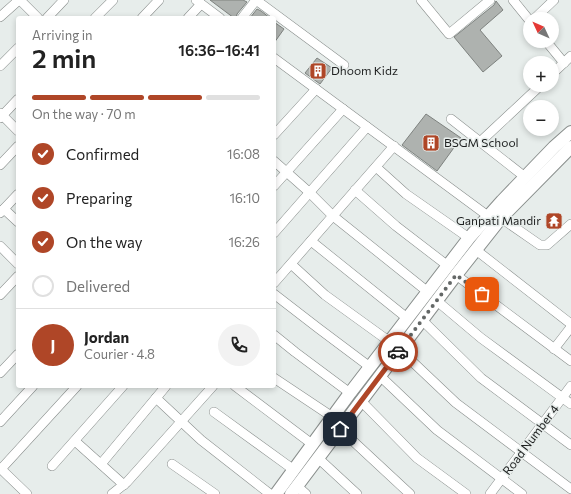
<!DOCTYPE html>
<html lang="en">
<head>
<meta charset="utf-8">
<style>
	:root { --surface:#fff; --page:#f2f2f2; --text:#222; --muted:#767676; --line:#e0e0e0; --accent:#af4627 }
	body { margin:0; font-family:Commissioner,sans-serif; background:var(--page); color:var(--text); height:100vh; display:flex; flex-direction:column; font-size:15px; white-space:nowrap }
	* { box-sizing:border-box; margin:0 }
	p { font-size:13px; color:var(--muted) }
	.icon { flex:none; width:22px; height:22px; fill:none; stroke:currentColor; stroke-width:2; stroke-linecap:round; stroke-linejoin:round }
	.map { position:relative; flex:1; overflow:hidden }
	.details { position:absolute; left:16px; top:16px; width:260px; height:372px; display:flex; flex-direction:column; background:var(--surface); border-radius:4px; box-shadow:0 2px 6px #0003 }
	.details>* { flex:none }
	.needle { width:26px; rotate:314deg }
	.tools { position:absolute; left:523px; top:12px; display:grid; gap:8px }
	.tools a { display:grid; place-items:center; width:36px; height:36px; border-radius:50%; background:var(--surface); box-shadow:0 2px 6px #0003; font-size:20px }
	.pin { position:absolute; display:grid; place-items:center; width:34px; height:34px; color:#fff; margin:-17px; border-radius:8px; box-shadow:0 2px 6px #0006 }
	.courier { position:absolute; display:grid; place-items:center; width:40px; height:40px; margin:-20px; border:3px solid #af4627; border-radius:50%; background:#fff; color:#222; box-shadow:0 1px 5px #0007 }
	.headline em { font-style:normal; font-weight:600 }
	.headline div { display:flex; flex-direction:column-reverse }
	.headline { display:flex; align-items:center; justify-content:space-between; height:68px; padding:0 16px }
	h1 { font-size:26px; font-weight:600; line-height:30px }
	.bar { display:grid; grid-template-columns:repeat(4,1fr); gap:6px 4px; align-content:center; height:48px; padding:0 16px }
	.bar i { height:5px; border-radius:3px; background:var(--line) }
	.bar .selected { background:var(--accent) }
	.bar p { grid-column:span 4 }
	.line { display:flex; align-items:center; gap:10px; padding:0 16px; border-top:1px solid var(--line) }
	.line div { flex:1 }
	.round { display:grid; place-items:center; flex:none; width:42px; height:42px; border-radius:21px; background:var(--page) }
	ol { padding:0 16px; list-style:none }
	li { display:flex; align-items:center; gap:12px; height:44px }
	li p { margin-inline-start:auto }
	li .icon { padding:4px; border-radius:50%; background:var(--accent); color:#fff; stroke-width:4 }
	li:last-child { color:var(--muted) }
	li i { width:22px; height:22px; border:2px solid var(--line); border-radius:50% }
	.map>svg:first-child { display:block }
	.building { fill:#aeb2af; stroke:#7e827f }
	.lines { fill:none; stroke-linecap:round; stroke-linejoin:round }
	.minor-casing { stroke:#898e8c; stroke-width:10 }
	.secondary-casing { stroke:#898e8c; stroke-width:14 }
	.minor { stroke:#fff; stroke-width:9 }
	.secondary { stroke:#fff; stroke-width:12 }
	.done { stroke:#646867; stroke-width:4; stroke-dasharray:0 7.2 }
	.route { stroke:#af4627; stroke-width:5 }
	.labels { text-anchor:middle; stroke-width:3; stroke-linejoin:round; paint-order:stroke }
	.poi-label { font-size:12px; fill:#1e2020; stroke:#e7edeb; text-anchor:start }
	.street-label { font-size:12px; fill:#1e2020; stroke:#e7edeb }
</style>
</head>
<body>
<div class="map">
<svg width="571" height="494" viewBox="0 0 571 494">
	<rect width="100%" height="100%" fill="#e7edeb"/>
	<!-- building -->
	<g class="building">
		<path d="M 210,0 L 243,0 L 247,2 L 237,14 L 236,18 L 234,18 Z"/>
		<path d="M 496,1 L 503,10 L 480,30 L 502,56 L 483,72 L 454,37 L 494,5 Z"/>
		<path d="M 257,9 L 261,11 L 270,18 L 250,18 Z"/>
		<path d="M 274,22 L 284,29 L 274,43 Z"/>
		<path d="M 317,58 L 332,68 L 320,84 L 305,73 Z"/>
		<path d="M 426,114 L 461,138 L 437,171 L 402,145 Z"/>
	</g>
	<g class="lines">
		<!-- minor casing -->
		<g class="minor-casing">
			<g id="minor">
				<path d="M 20,0 L 38,18"/>
				<path d="M 196,0 L 220,18"/>
				<path d="M 256,0 L 344,65"/>
				<path d="M 421,0 L 449,34 L 490,0"/>
				<path d="M 513,0 L 530,21"/>
				<path d="M 0,17 L 19,0"/>
				<path d="M 47,18 L 64,0"/>
				<path d="M 95,18 L 113,0"/>
				<path d="M 142,18 L 159,0"/>
				<path d="M 188,18 L 201,4"/>
				<path d="M 242,18 L 256,0"/>
				<path d="M 534,19 L 554,0"/>
				<path d="M 546,41 L 564,63"/>
				<path d="M 274,58 L 488,216 L 501,218 L 540,245 L 547,245 L 571,224"/>
				<path d="M 0,66 L 18,48"/>
				<path d="M 552,74 L 571,56"/>
				<path d="M 0,113 L 18,131"/>
				<path d="M 0,118 L 18,99"/>
				<path d="M 451,119 L 525,177"/>
				<path d="M 274,135 L 316,89"/>
				<path d="M 480,142 L 541,85"/>
				<path d="M 274,161 L 309,192 L 333,216 L 428,292"/>
				<path d="M 0,165 L 18,146"/>
				<path d="M 376,167 L 406,194 L 469,238"/>
				<path d="M 274,186 L 343,109"/>
				<path d="M 355,190 L 396,226 L 448,266"/>
				<path d="M 4,209 L 18,222"/>
				<path d="M 0,213 L 18,194"/>
				<path d="M 274,233 L 367,127"/>
				<path d="M 311,241 L 407,318"/>
				<path d="M 0,246 L 18,264"/>
				<path d="M 476,250 L 571,324"/>
				<path d="M 291,264 L 325,295 L 390,342"/>
				<path d="M 456,275 L 571,361"/>
				<path d="M 274,283 L 394,146"/>
				<path d="M 274,294 L 318,328 L 370,367"/>
				<path d="M 0,295 L 18,276"/>
				<path d="M 437,301 L 481,338 L 571,404"/>
				<path d="M 422,320 L 481,378 L 571,445"/>
				<path d="M 274,335 L 295,352 L 350,393"/>
				<path d="M 554,349 L 571,327"/>
				<path d="M 400,350 L 456,403 L 571,489"/>
				<path d="M 0,373 L 18,354"/>
				<path d="M 380,376 L 437,430 L 522,494"/>
				<path d="M 274,378 L 343,424"/>
				<path d="M 235,386 L 312,444"/>
				<path d="M 156,398 L 201,440 L 270,494"/>
				<path d="M 361,401 L 417,458 L 466,494"/>
				<path d="M 214,412 L 294,470"/>
				<path d="M 0,422 L 33,386"/>
				<path d="M 340,429 L 410,494"/>
				<path d="M 75,441 L 124,485"/>
				<path d="M 318,458 L 357,494"/>
				<path d="M 101,464 L 166,386"/>
				<path d="M 172,464 L 215,494"/>
				<path d="M 52,466 L 123,386"/>
				<path d="M 0,468 L 27,494"/>
				<path d="M 1,469 L 77,386"/>
				<path d="M 297,486 L 306,494"/>
				<path d="M 112,494 L 127,482 L 213,386"/>
				<path d="M 490,494 L 571,386"/>
			</g>
		</g>
		<!-- secondary casing -->
		<g class="secondary-casing">
			<g id="secondary">
				<path d="M 276,494 L 350,393 L 469,238 L 502,201 L 554,147 L 571,132"/>
				<path d="M 291,494 L 456,275 L 501,218 L 571,147"/>
			</g>
		</g>
		<!-- minor -->
		<use href="#minor" class="minor"/>
		<!-- secondary -->
		<use href="#secondary" class="secondary"/>
	</g>
	<g class="lines">
		<!-- done -->
		<path class="done" d="M 398,352 L 456,275 L 482,294"/>
		<!-- route -->
		<path class="route" d="M 340,429 L 398,352"/>
	</g>
	<!-- icons -->
	<defs>
		<g id="building-square" transform="scale(0.9)"><rect x="-9" y="-9" width="18" height="18" rx="4" fill="#af4627" stroke="#e7edeb"/><path d="M-4-6H4V6H1V3H-1V6H-4ZM-2.5-4.3h1.7v1.8h-1.7ZM.8-4.3h1.7v1.8H.8ZM-2.5-1h1.7V.8h-1.7ZM.8-1h1.7V.8H.8Z" fill="#fff"/></g>
		<g id="temple-square" transform="scale(0.9)"><rect x="-9" y="-9" width="18" height="18" rx="4" fill="#af4627" stroke="#e7edeb"/><path d="M0-6L5-2H3V0L6.5 2.5H4V6H1.5V3h-3V6H-4V2.5H-6.5L-3 0V-2H-5Z" fill="#fff"/></g>
	</defs>
	<g fill-rule="evenodd">
		<use href="#building-square" x="318" y="71"/>
		<use href="#building-square" x="431" y="143"/>
		<use href="#temple-square" x="554" y="221"/>
	</g>
	<g class="labels">
		<!-- poi labels -->
		<g class="poi-label">
			<text x="331" y="75">Dhoom Kidz</text>
			<text x="444" y="147">BSGM School</text>
			<text x="541" y="225" text-anchor="end">Ganpati Mandir</text>
		</g>
		<!-- street labels -->
		<g class="street-label">
			<text transform="translate(531 440) rotate(-53)" y="4">Road Number 4</text>
		</g>
	</g>
</svg>
<div class="tools">
<a><svg class="needle" viewBox="-14 -14 28 28"><path d="M0-13l5 13h-10z" fill="#e53935"/><path d="M0 13l5-13h-10z" fill="#767676"/></svg></a>
<a>+</a>
<a>−</a>
</div>
<div class="pin" style="left:482px;top:294px;background:#ea580c"><svg class="icon" aria-label="bag" viewBox="0 0 24 24"><path d="M5 8h14l-1 12H6zM9 8a3 3 0 0 1 6 0"/></svg></div>
<div class="pin" style="left:340px;top:429px;background:#1f2937"><svg class="icon" aria-label="home" viewBox="0 0 24 24"><path d="M3 11l9-7 9 7M6 9v11h12V9"/></svg></div>
<div class="courier" style="left:398px;top:352px"><svg class="icon" aria-label="car" viewBox="0 0 24 24"><path d="M5 17H2v-5l4-1 3-4h7l3 4 3 1v5h-3M9 17h6M6 11h13"/><circle cx="7" cy="17" r="2"/><circle cx="17" cy="17" r="2"/></svg></div>
<section class="details">
<div class="headline"><div><h1>2 min</h1><p>Arriving in</p></div><em>16:36–16:41</em></div>
<div class="bar"><i class="selected"></i><i class="selected"></i><i class="selected"></i><i></i><p>On the way · 70 m</p></div>
<ol>
<li><svg class="icon" aria-label="check" viewBox="0 0 24 24"><path d="M5 12l5 5 9-10"/></svg>Confirmed<p>16:08</p></li>
<li><svg class="icon" aria-label="check" viewBox="0 0 24 24"><path d="M5 12l5 5 9-10"/></svg>Preparing<p>16:10</p></li>
<li><svg class="icon" aria-label="check" viewBox="0 0 24 24"><path d="M5 12l5 5 9-10"/></svg>On the way<p>16:26</p></li>
<li><i></i>Delivered</li>
</ol>
<div class="line" style="height:72px"><b class="round" style="background:var(--accent);color:#fff">J</b><div><b>Jordan</b><p>Courier · 4.8</p></div><a class="round"><svg class="icon" aria-label="phone" viewBox="0 0 24 24"><path d="M5 4h4l2 5-3 2q2 4 5 5l2-3 5 2v4C11 20 4 13 5 4z"/></svg></a></div>
</section>
</div>
</body>
</html>
